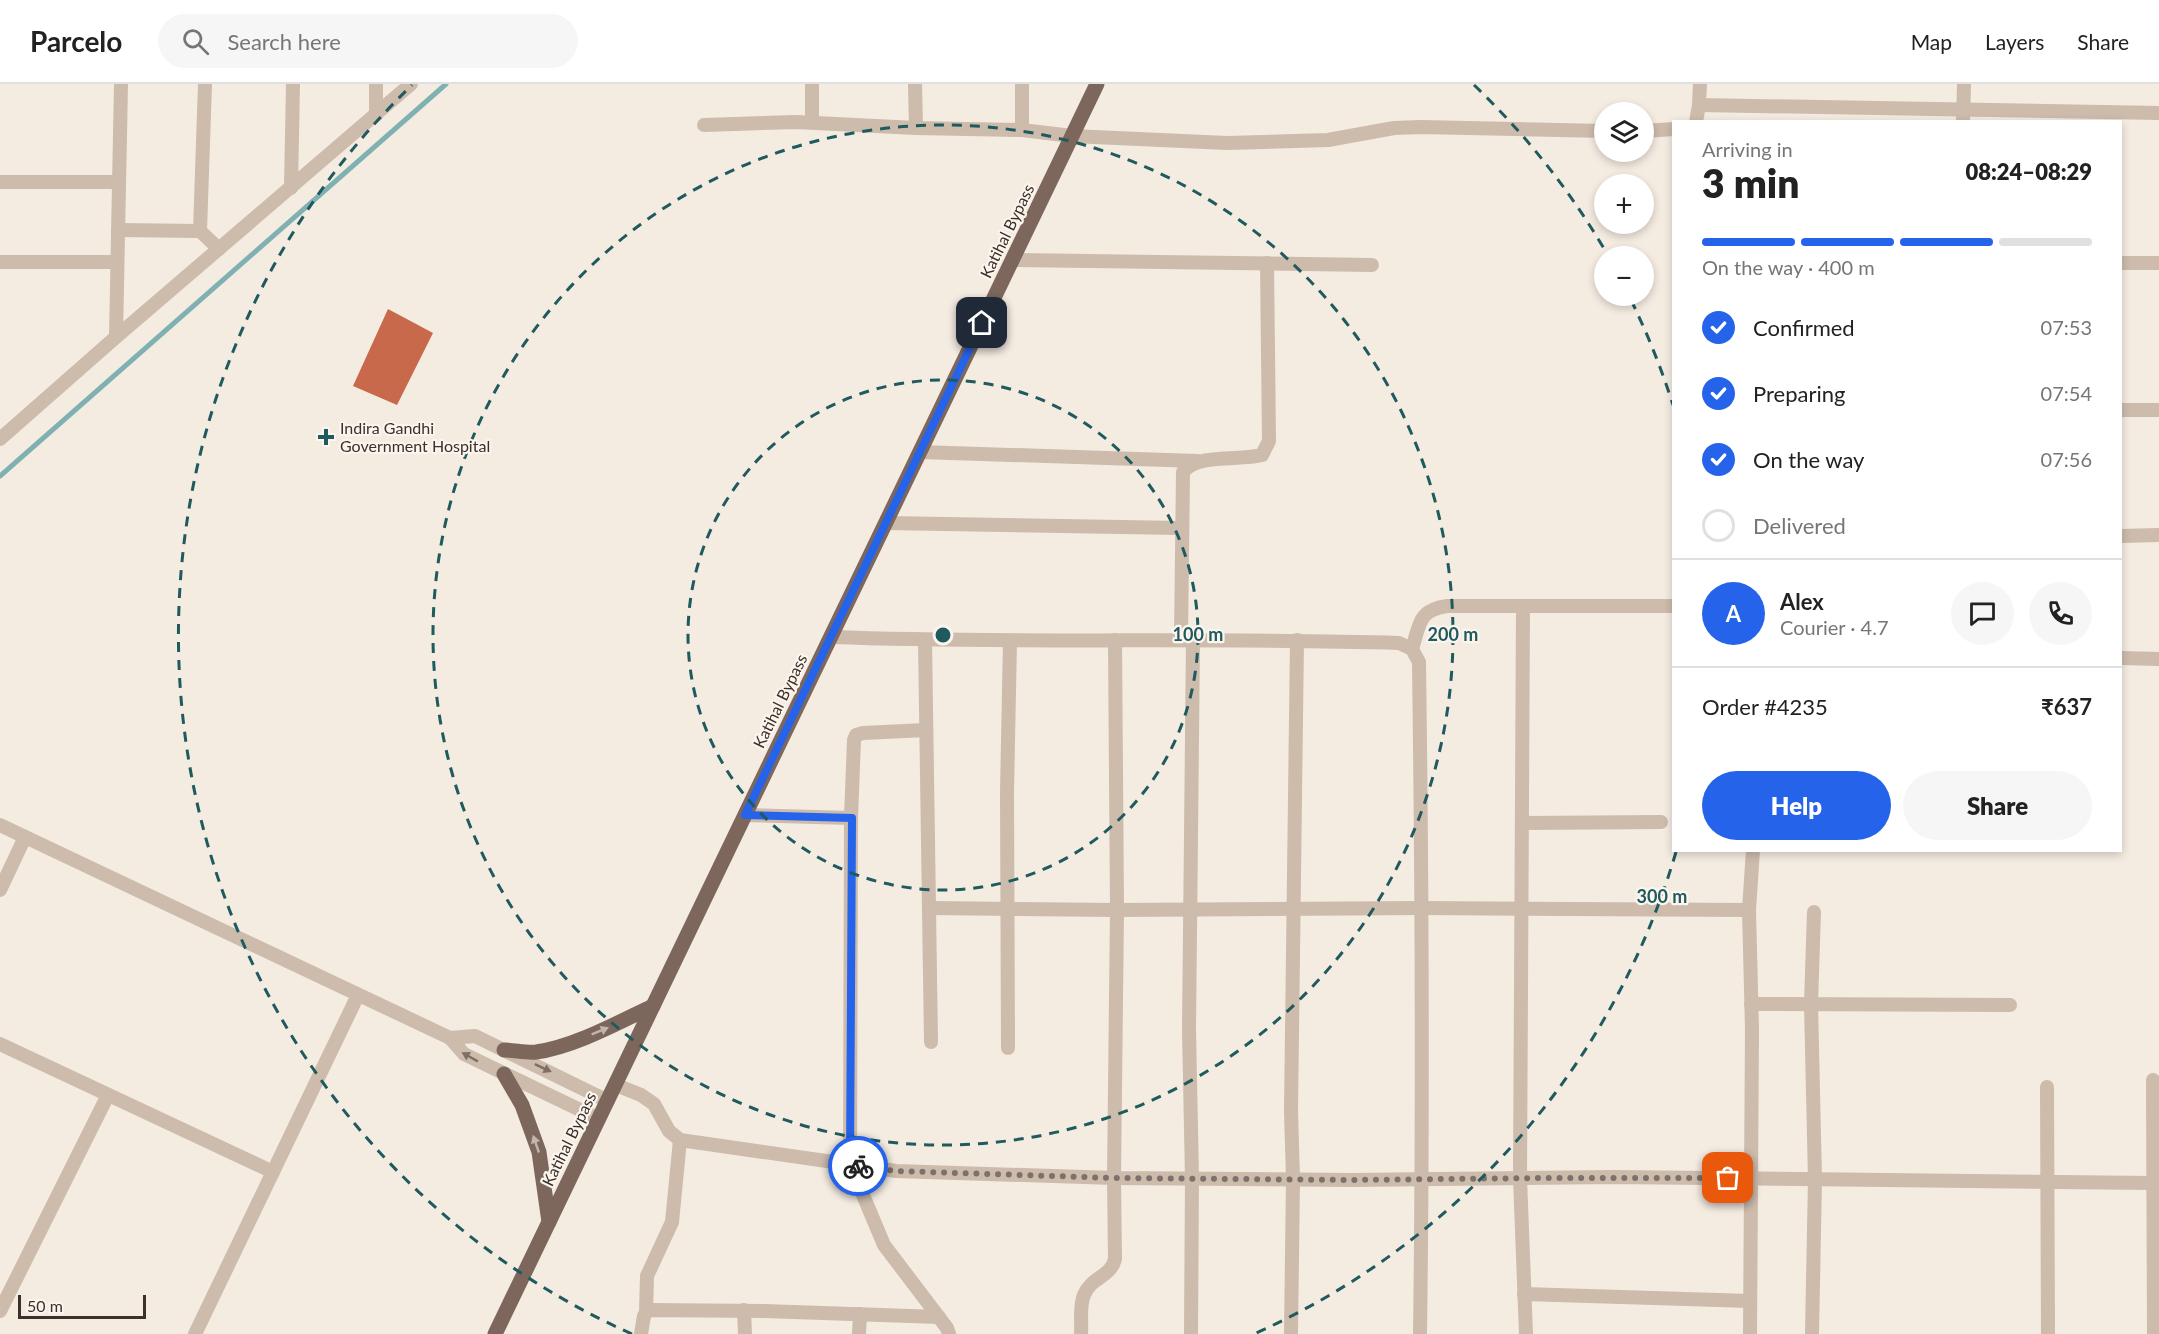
<!DOCTYPE html>
<html lang="en">
<head>
<meta charset="utf-8">
<style>
	:root { --surface:#fff; --page:#f6f6f6; --text:#222; --muted:#767676; --line:#e0e0e0; --accent:#2563eb }
	body { margin:0; font-family:Lato,sans-serif; background:var(--page); color:var(--text); height:100vh; display:flex; flex-direction:column; font-size:22px; white-space:nowrap }
	* { box-sizing:border-box; margin:0 }
	p { font-size:20px; color:var(--muted) }
	.icon { flex:none; width:33px; height:33px; fill:none; stroke:currentColor; stroke-width:2; stroke-linecap:round; stroke-linejoin:round }
	.map { position:relative; flex:1; overflow:hidden }
	.sheet { position:absolute; left:1672px; top:36px; width:450px; height:732px; display:flex; flex-direction:column; background:var(--surface); border-radius:0px; box-shadow:0 3px 9px #0003 }
	.sheet>* { flex:none }
	.buttons { position:absolute; left:1594px; top:18px; display:grid; gap:12px }
	.buttons a { display:grid; place-items:center; width:60px; height:60px; border-radius:50%; background:var(--surface); box-shadow:0 3px 9px #0003; font-size:30px }
	.scale { position:absolute; left:18px; bottom:15px; width:128px; box-sizing:border-box; padding-left:6px; border:3px solid #3b302b; border-top:0; font-size:16px; line-height:21px; white-space:nowrap; color:#3b302b; -webkit-text-stroke:4px #fbf5ee; paint-order:stroke }
	.pin { position:absolute; display:grid; place-items:center; width:51px; height:51px; color:#fff; margin:-26px; border-radius:12px; box-shadow:0 3px 9px #0006 }
	.courier { position:absolute; display:grid; place-items:center; width:60px; height:60px; margin:-30px; border:4px solid #2563eb; border-radius:50%; background:#fff; color:#222; box-shadow:0 2px 8px #0007 }
	.head em { font-style:normal; font-weight:800 }
	.head div { display:flex; flex-direction:column-reverse }
	.head { display:flex; align-items:center; justify-content:space-between; height:102px; padding:0 30px }
	h1 { font-size:39px; font-weight:800; line-height:45px }
	.bar { display:grid; grid-template-columns:repeat(4,1fr); gap:9px 6px; align-content:center; height:72px; padding:0 30px }
	.bar i { height:8px; border-radius:4px; background:var(--line) }
	.bar .selected { background:var(--accent) }
	.bar p { grid-column:span 4 }
	.line { display:flex; align-items:center; gap:15px; padding:0 30px; border-top:2px solid var(--line) }
	.line div { flex:1 }
	.round { display:grid; place-items:center; flex:none; width:63px; height:63px; border-radius:32px; background:var(--page) }
	ol { padding:0 30px; list-style:none }
	li { display:flex; align-items:center; gap:18px; height:66px }
	li p { margin-inline-start:auto }
	li .icon { padding:6px; border-radius:50%; background:var(--accent); color:#fff; stroke-width:4 }
	li:last-child { color:var(--muted) }
	li i { width:33px; height:33px; border:3px solid var(--line); border-radius:50% }
	.primary-button { display:flex; gap:12px; margin-top:auto; padding:12px 30px }
	.primary-button a { flex:1; height:69px; border-radius:36px; background:var(--accent); color:#fff; font-size:24px; font-weight:800; line-height:69px; text-align:center }
	.primary-button a+a { background:var(--page); color:var(--text) }
	header { display:flex; align-items:center; gap:36px; box-sizing:border-box; height:84px; padding:0 30px; background:var(--surface); border-bottom:2px solid var(--line) }
	header strong { font-size:28px }
	nav { display:flex; gap:33px; margin-inline-start:auto; font-size:21px }
	.search { width:420px; height:54px; background:var(--page); display:flex; align-items:center; gap:15px; box-sizing:border-box; padding:0 21px; border-radius:33px; color:var(--muted); font-size:22px }
	.map>svg:first-child { display:block }
	.lines { fill:none; stroke-linecap:round; stroke-linejoin:round }
	.stream { stroke:#7fb0b2; stroke-width:5 }
	.building { fill:#c8694b }
	.minor { stroke:#cdbbac; stroke-width:14 }
	.primary { stroke:#7d675c; stroke-width:15 }
	.oneway { fill:#c2b5ac }
	.oneway2 { fill:#7d6f65 }
	.done { stroke:#7c716b; stroke-width:6; stroke-dasharray:0 10.8 }
	.route { stroke:#2563eb; stroke-width:8 }
	.ring { fill:none; stroke:#1f5a5e; stroke-width:3; stroke-dasharray:10 8 }
	.poi-dot { fill:#1f5a5e; stroke:#fbf5ee; stroke-width:2 }
	.labels { text-anchor:middle; stroke-width:4.5; stroke-linejoin:round; paint-order:stroke }
	.street-label { font-size:16px; fill:#3b302b; stroke:#fbf5ee }
	.poi-label { font-size:16px; fill:#3b302b; stroke:#fbf5ee; text-anchor:start }
	.centre { fill:#1f5a5e; stroke:#fbf5ee; stroke-width:3 }
	.ring-label { font-size:18px; text-anchor:middle; font-weight:bold; fill:#1f5a5e; stroke:#fbf5ee; stroke-width:4.5; stroke-linejoin:round; paint-order:stroke }
</style>
</head>
<body>
<header>
<strong>Parcelo</strong>
<div class="search"><svg class="icon" aria-label="search" viewBox="0 0 24 24"><circle cx="10" cy="10" r="6"/><path d="M15 15l6 6"/></svg>Search here</div>
<nav><a>Map</a><a>Layers</a><a>Share</a></nav>
</header>
<div class="map">
<svg width="2159" height="1250" viewBox="0 0 2159 1250">
	<rect width="100%" height="100%" fill="#f4ebe1"/>
	<g class="lines">
		<!-- stream -->
		<path class="stream" d="M 0,392 L 446,0"/>
	</g>
	<!-- building -->
	<path class="building" d="M 388,225 L 433,249 L 397,321 L 353,302 Z"/>
	<g class="lines">
		<!-- minor -->
		<g class="minor">
			<path d="M 205,0 L 200,147 L 219,165"/>
			<path d="M 915,0 L 916,44"/>
			<path d="M 1699,21 L 2159,29"/>
			<path d="M 376,31 L 376,0"/>
			<path d="M 812,38 L 812,0"/>
			<path d="M 1696,38 L 1699,21 L 1700,0"/>
			<path d="M 1963,38 L 1964,0"/>
			<path d="M 704,41 L 796,38 L 916,44 L 1022,46 L 1072,52 L 1227,59 L 1328,56 L 1394,44 L 1421,43 L 1605,47"/>
			<path d="M 1022,46 L 1022,0"/>
			<path d="M 1644,47 L 1674,45"/>
			<path d="M 0,98 L 119,98"/>
			<path d="M 291,104 L 293,0"/>
			<path d="M 118,146 L 200,147"/>
			<path d="M 1013,176 L 1372,181"/>
			<path d="M 0,178 L 117,178"/>
			<path d="M 2121,179 L 2159,179"/>
			<path d="M 116,253 L 121,0"/>
			<path d="M 2121,326 L 2159,326"/>
			<path d="M 0,355 L 116,253 L 411,0"/>
			<path d="M 920,368 L 1197,377"/>
			<path d="M 886,439 L 1181,444"/>
			<path d="M 2121,452 L 2159,451"/>
			<path d="M 1523,522 L 1520,1094 L 1526,1250"/>
			<path d="M 832,553 C 1021,560 1210,553 1399,559 L 1412,565 L 1419,578 C 1422,802 1423,1026 1420,1250"/>
			<path d="M 925,556 L 931,958"/>
			<path d="M 1181,556 L 1183,388 C 1197,369 1240,377 1262,371 L 1269,357 L 1267,179"/>
			<path d="M 1412,565 C 1420,540 1418,526 1447,522 L 1674,522"/>
			<path d="M 2121,574 L 2159,575"/>
			<path d="M 926,646 L 863,649 L 856,651 L 854,656 L 851,734 L 850,1080 L 884,1161 L 947,1244 L 949,1250"/>
			<path d="M 745,731 L 851,734"/>
			<path d="M 1522,739 L 1661,738"/>
			<path d="M 0,741 L 450,954 L 464,970 L 599,1035"/>
			<path d="M 0,806 L 25,753"/>
			<path d="M 929,824 L 1117,826 L 1421,824 L 1749,826"/>
			<path d="M 1751,920 L 2010,921"/>
			<path d="M 450,954 L 475,952 L 608,1017"/>
			<path d="M 0,960 L 273,1088"/>
			<path d="M 1008,964 L 1007,708 L 1010,557"/>
			<path d="M 2153,996 L 2154,1250"/>
			<path d="M 616,1001 L 641,1011 L 654,1020 L 669,1047 L 680,1056 L 896,1087 L 1114,1094 L 1352,1096 L 1612,1093 L 2154,1099"/>
			<path d="M 2047,1003 L 2048,1250"/>
			<path d="M 1524,1210 L 1750,1217"/>
			<path d="M 744,1226 L 745,1250"/>
			<path d="M 0,1227 L 108,1011"/>
			<path d="M 646,1228 L 647,1192 L 672,1138 L 680,1056"/>
			<path d="M 195,1250 L 358,911"/>
			<path d="M 641,1250 L 644,1232 L 648,1226 L 764,1227 L 939,1233"/>
			<path d="M 859,1250 L 860,1230"/>
			<path d="M 1081,1250 C 1082,1238 1079,1222 1084,1211 C 1091,1193 1111,1193 1115,1175 L 1114,1094 L 1117,826 L 1115,556"/>
			<path d="M 1191,1250 L 1192,1094 L 1189,946 L 1193,556"/>
			<path d="M 1291,1250 L 1293,1095 L 1291,1027 L 1297,556"/>
			<path d="M 1750,1250 L 1752,945 L 1749,826 L 1753,766"/>
			<path d="M 1812,1250 L 1815,1095 L 1811,920 L 1814,828"/>
		</g>
		<!-- primary -->
		<g class="primary">
			<path d="M 504,966 C 514,966 526,969 536,968 C 574,963 619,938 653,922"/>
			<path d="M 504,990 L 522,1021 L 539,1068 L 549,1138"/>
			<path d="M 495,1250 L 1097,0"/>
		</g>
	</g>
	<!-- one-way arrows -->
	<defs><path id="oneway-solid" d="M-6-.8H1V-3.2L6.5 0L1 3.2V.8H-6Z" transform="scale(1.5)"/></defs>
	<g class="oneway">
		<use href="#oneway-solid" transform="translate(600 947) rotate(-22)"/>
		<use href="#oneway-solid" transform="translate(536 1060) rotate(-109)"/>
	</g>
	<g class="oneway2">
		<use href="#oneway-solid" transform="translate(470 973) rotate(-151)"/>
		<use href="#oneway-solid" transform="translate(543 984) rotate(25)"/>
	</g>
	<g class="lines">
		<!-- done -->
		<path class="done" d="M 858,1082 L 896,1087 L 1114,1094 L 1352,1096 L 1543,1094 L 1728,1094"/>
		<!-- route -->
		<path class="route" d="M 858,1082 L 850,1080 L 852,734 L 745,731 L 982,239"/>
	</g>
	<!-- distance rings -->
	<g class="ring">
		<circle cx="943" cy="551" r="255"/>
		<circle cx="943" cy="551" r="510"/>
		<path d="M1676 768A765 765 0 0 1 1254 1250M632 1250A765 765 0 0 1 412 1M1474 1A765 765 0 0 1 1606 168M1631 216A765 765 0 0 1 1673 321"/>
	</g>
	<!-- markers -->
	<path class="poi-dot" d="M323 344h6v6h6v6h-6v6h-6v-6h-6v-6h6z"/>
	<g class="labels">
		<!-- street labels -->
		<g class="street-label">
			<text transform="translate(1007 147) rotate(-64)" y="6">Katihal Bypass</text>
			<text transform="translate(780 617) rotate(-64)" y="6">Katihal Bypass</text>
			<text transform="translate(569 1055) rotate(-64)" y="6">Katihal Bypass</text>
		</g>
		<!-- poi labels -->
		<g class="poi-label">
			<text x="340" y="350">Indira Gandhi<tspan x="340" dy="18">Government Hospital</tspan></text>
		</g>
	</g>
	<circle cx="943" cy="551" r="9" class="centre"/>
	<g class="ring-label">
		<text x="1198" y="557">100 m</text>
		<text x="1453" y="557">200 m</text>
		<text x="1662" y="819">300 m</text>
	</g>
</svg>
<div class="buttons">
<a><svg class="icon" aria-label="layers" viewBox="0 0 24 24"><path d="M12 4l9 5-9 5-9-5zM3 14l9 5 9-5"/></svg></a>
<a>+</a>
<a>−</a>
</div>
<div class="scale">50 m</div>
<div class="pin" style="left:1728px;top:1094px;background:#ea580c"><svg class="icon" aria-label="bag" viewBox="0 0 24 24"><path d="M5 8h14l-1 12H6zM9 8a3 3 0 0 1 6 0"/></svg></div>
<div class="pin" style="left:982px;top:239px;background:#1f2937"><svg class="icon" aria-label="home" viewBox="0 0 24 24"><path d="M3 11l9-7 9 7M6 9v11h12V9"/></svg></div>
<div class="courier" style="left:858px;top:1082px"><svg class="icon" aria-label="bike" viewBox="0 0 24 24"><circle cx="6" cy="16" r="4"/><circle cx="18" cy="16" r="4"/><path d="M6 16l4-8h5l3 8M10 8l3 8H6M13 5h3"/></svg></div>
<section class="sheet">
<div class="head"><div><h1>3 min</h1><p>Arriving in</p></div><em>08:24–08:29</em></div>
<div class="bar"><i class="selected"></i><i class="selected"></i><i class="selected"></i><i></i><p>On the way · 400 m</p></div>
<ol>
<li><svg class="icon" aria-label="check" viewBox="0 0 24 24"><path d="M5 12l5 5 9-10"/></svg>Confirmed<p>07:53</p></li>
<li><svg class="icon" aria-label="check" viewBox="0 0 24 24"><path d="M5 12l5 5 9-10"/></svg>Preparing<p>07:54</p></li>
<li><svg class="icon" aria-label="check" viewBox="0 0 24 24"><path d="M5 12l5 5 9-10"/></svg>On the way<p>07:56</p></li>
<li><i></i>Delivered</li>
</ol>
<div class="line" style="height:108px"><b class="round" style="background:var(--accent);color:#fff">A</b><div><b>Alex</b><p>Courier · 4.7</p></div><a class="round"><svg class="icon" aria-label="chat" viewBox="0 0 24 24"><path d="M4 5h16v11H9l-5 4z"/></svg></a><a class="round"><svg class="icon" aria-label="phone" viewBox="0 0 24 24"><path d="M5 4h4l2 5-3 2q2 4 5 5l2-3 5 2v4C11 20 4 13 5 4z"/></svg></a></div>
<div class="line" style="height:78px"><div>Order #4235</div><b>₹637</b></div>
<div class="primary-button"><a>Help</a><a>Share</a></div>
</section>
</div>
</body>
</html>
